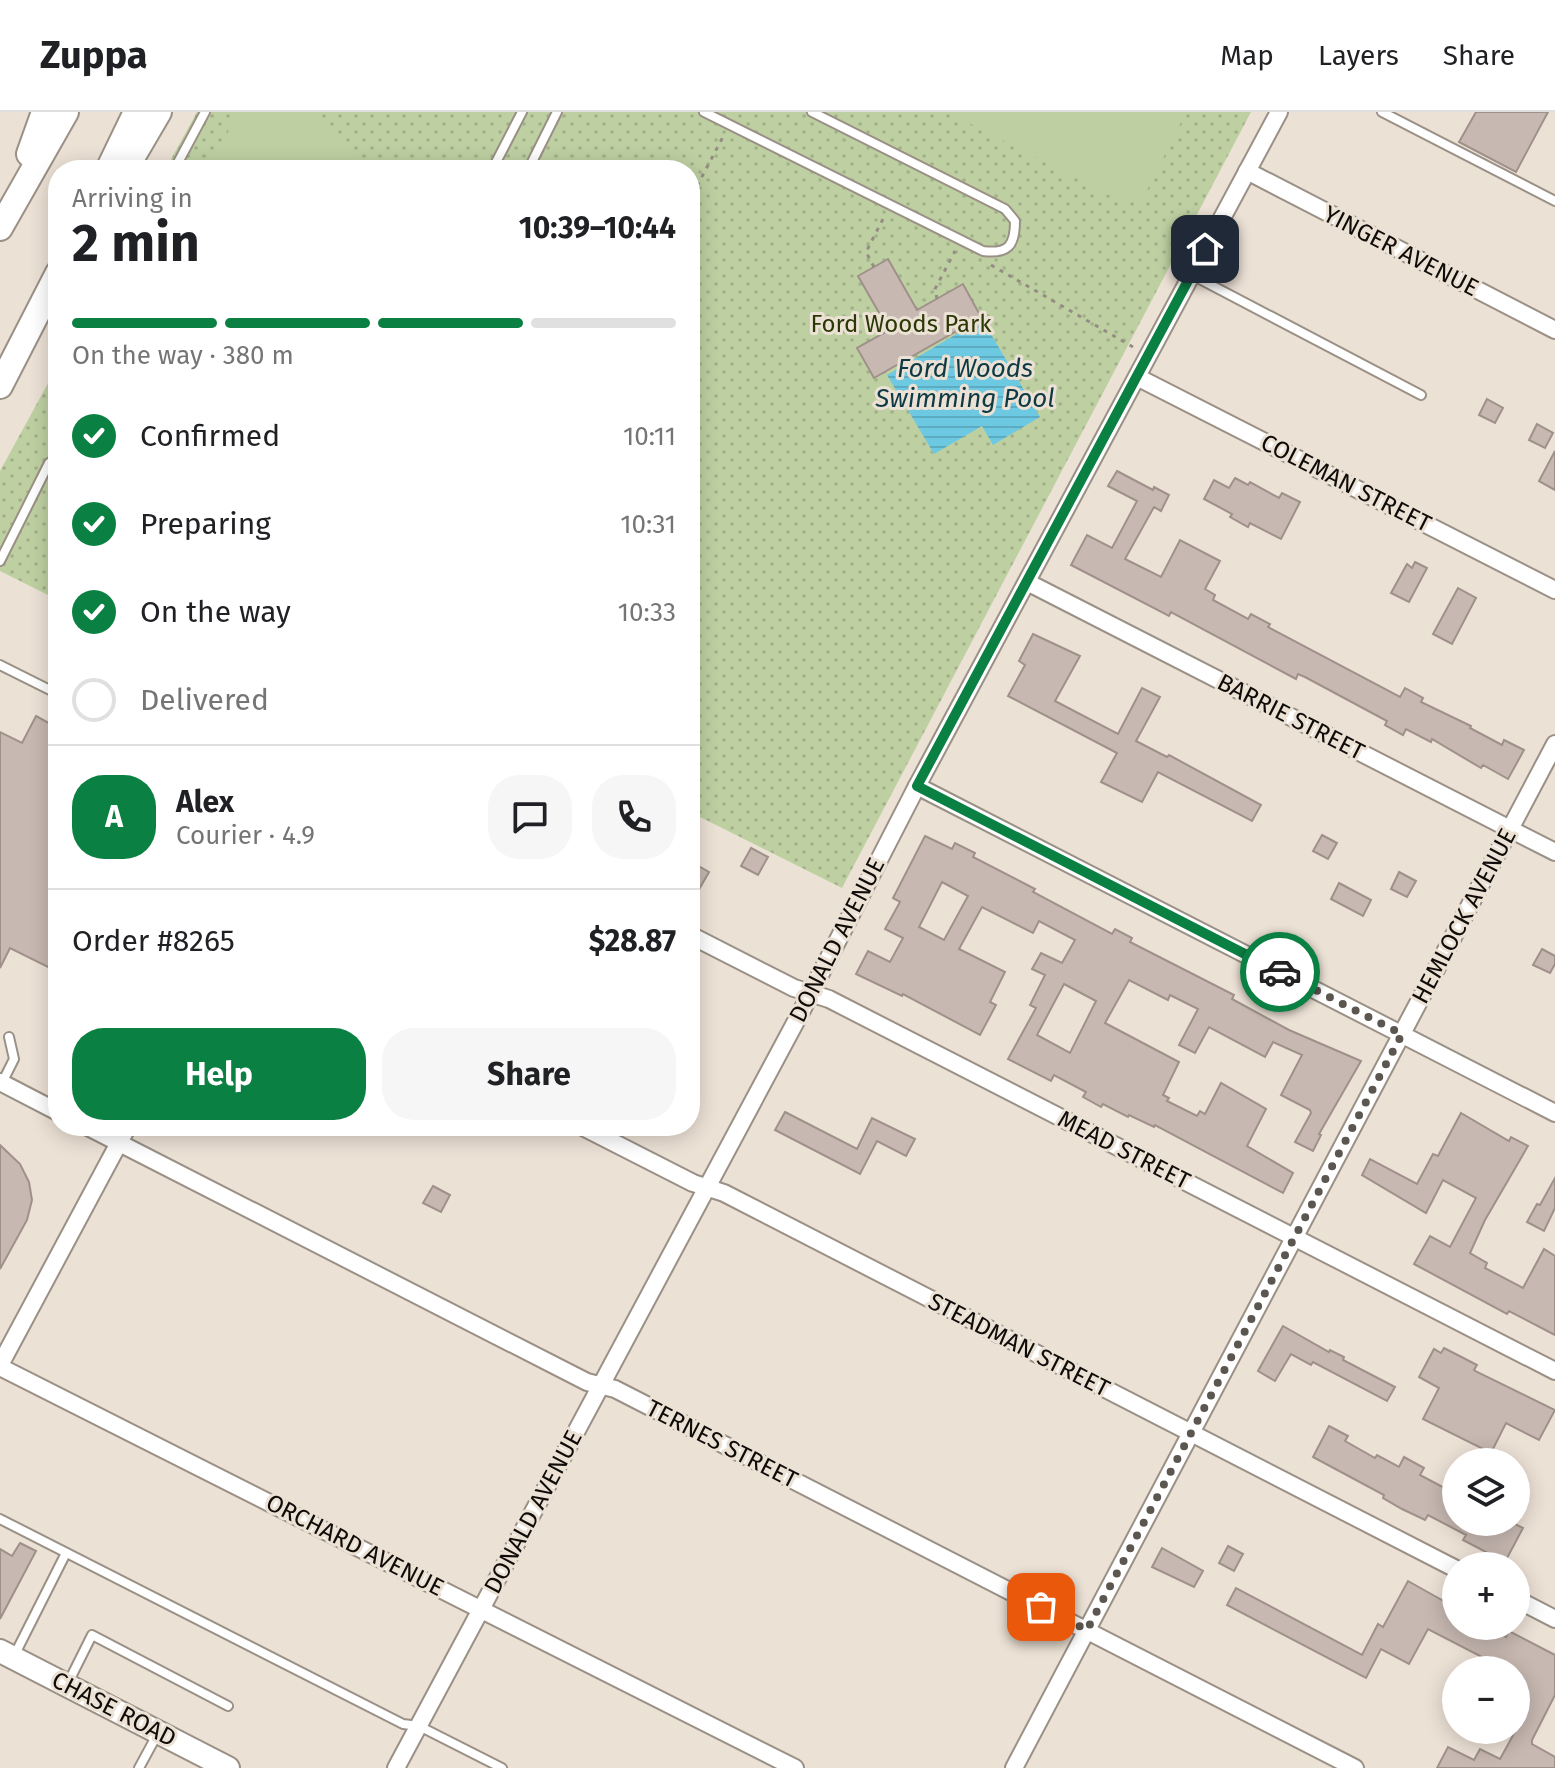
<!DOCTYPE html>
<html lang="en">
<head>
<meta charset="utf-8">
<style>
	:root { --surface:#fff; --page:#f6f6f6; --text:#202124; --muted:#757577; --line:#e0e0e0; --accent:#0b8043 }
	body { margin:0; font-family:"Fira Sans",sans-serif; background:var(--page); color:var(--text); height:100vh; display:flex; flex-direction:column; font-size:30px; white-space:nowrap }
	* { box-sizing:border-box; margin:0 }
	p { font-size:26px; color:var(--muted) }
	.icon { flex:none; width:44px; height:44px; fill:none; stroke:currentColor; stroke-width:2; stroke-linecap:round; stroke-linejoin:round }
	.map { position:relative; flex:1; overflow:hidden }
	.side { position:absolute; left:48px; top:48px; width:652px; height:976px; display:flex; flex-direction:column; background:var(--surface); border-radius:32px; box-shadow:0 4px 20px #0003 }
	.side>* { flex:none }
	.buttons { position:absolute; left:1442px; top:1336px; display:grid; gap:16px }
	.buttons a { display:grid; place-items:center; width:88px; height:88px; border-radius:50%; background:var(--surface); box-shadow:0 4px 20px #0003; font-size:40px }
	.pin { position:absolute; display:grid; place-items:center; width:68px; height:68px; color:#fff; margin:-34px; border-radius:16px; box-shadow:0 4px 12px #0006 }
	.courier { position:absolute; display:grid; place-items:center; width:80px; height:80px; margin:-40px; border:6px solid #0b8043; border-radius:50%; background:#fff; color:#222; box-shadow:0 2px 10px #0007 }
	.headline em { font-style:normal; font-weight:700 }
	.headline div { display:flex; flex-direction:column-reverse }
	.headline { display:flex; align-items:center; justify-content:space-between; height:136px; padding:0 24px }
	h1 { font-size:52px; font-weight:700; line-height:60px }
	.bar { display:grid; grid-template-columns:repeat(4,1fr); gap:12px 8px; align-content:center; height:96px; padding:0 24px }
	.bar i { height:10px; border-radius:6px; background:var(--line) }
	.bar .on { background:var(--accent) }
	.bar p { grid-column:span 4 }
	.line { display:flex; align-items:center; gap:20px; padding:0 24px; border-top:2px solid var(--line) }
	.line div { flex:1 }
	.round { display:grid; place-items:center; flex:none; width:84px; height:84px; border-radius:32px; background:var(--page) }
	ol { padding:0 24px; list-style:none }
	li { display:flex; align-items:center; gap:24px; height:88px }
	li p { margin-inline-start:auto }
	li .icon { padding:8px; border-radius:50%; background:var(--accent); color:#fff; stroke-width:4 }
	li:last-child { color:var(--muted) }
	li i { width:44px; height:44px; border:4px solid var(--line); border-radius:50% }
	.button { display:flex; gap:16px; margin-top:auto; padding:16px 24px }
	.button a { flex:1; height:92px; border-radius:32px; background:var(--accent); color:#fff; font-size:32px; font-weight:700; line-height:92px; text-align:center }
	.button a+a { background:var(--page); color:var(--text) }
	header { display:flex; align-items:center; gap:48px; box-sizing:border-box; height:112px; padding:0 40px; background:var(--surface); border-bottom:2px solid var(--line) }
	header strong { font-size:38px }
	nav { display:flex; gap:44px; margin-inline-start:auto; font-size:28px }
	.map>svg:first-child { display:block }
	.grass { fill:url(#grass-dots) }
	.garden { fill:#bed0a2 }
	.water { fill:url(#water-rules) }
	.building { fill:#c7b8b1; stroke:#9f918a; stroke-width:2; fill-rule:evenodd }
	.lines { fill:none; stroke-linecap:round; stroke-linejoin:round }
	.lane-casing { stroke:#9a9085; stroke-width:12 }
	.street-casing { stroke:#9a9085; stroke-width:20 }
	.secondary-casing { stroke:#9a9085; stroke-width:26 }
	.primary-casing { stroke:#9a9085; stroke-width:28 }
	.path { stroke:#958c84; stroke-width:3; stroke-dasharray:4 6; stroke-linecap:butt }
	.lane { stroke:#fff; stroke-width:8 }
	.street { stroke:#fff; stroke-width:16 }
	.secondary { stroke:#fff; stroke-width:22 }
	.primary { stroke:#fff; stroke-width:24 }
	.done { stroke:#5c5650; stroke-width:8; stroke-dasharray:0 14.4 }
	.route { stroke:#0b8043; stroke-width:10 }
	.labels { text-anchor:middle; stroke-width:6; stroke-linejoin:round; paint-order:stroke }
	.street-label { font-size:24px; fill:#0f0b08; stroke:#ece1d5 }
	.park-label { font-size:24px; fill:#2a3805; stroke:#ece1d5 }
	.water-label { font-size:26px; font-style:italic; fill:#0e3a45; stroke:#ece1d5 }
</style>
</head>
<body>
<header>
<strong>Zuppa</strong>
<nav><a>Map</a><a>Layers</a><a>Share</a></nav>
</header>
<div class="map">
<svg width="1555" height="1656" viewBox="0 0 1555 1656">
	<defs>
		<pattern id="grass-dots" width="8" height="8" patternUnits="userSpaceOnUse" patternTransform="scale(2)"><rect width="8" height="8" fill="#bed0a2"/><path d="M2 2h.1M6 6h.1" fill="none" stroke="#a2b18a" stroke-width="1.8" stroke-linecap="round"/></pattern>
		<pattern id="water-rules" width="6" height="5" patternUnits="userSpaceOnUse" patternTransform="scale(2)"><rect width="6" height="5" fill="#6dc9e1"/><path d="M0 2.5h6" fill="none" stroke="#5dabc0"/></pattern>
	</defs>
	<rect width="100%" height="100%" fill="#ece1d5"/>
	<!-- grass -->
	<g class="grass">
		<path d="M 197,0 L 1251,0 L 842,776 L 690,700 L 690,58 L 165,58 Z"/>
		<path d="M 58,253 L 58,488 L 0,459 L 0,359 Z"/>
	</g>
	<!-- garden -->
	<g class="garden">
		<path d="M 238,0 L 307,0 L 339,27 L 364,58 L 209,58 Z"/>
		<path d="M 948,0 L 1186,0 L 1143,86 L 1126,92 Z"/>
	</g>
	<!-- water -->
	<path class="water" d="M 982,207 L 1040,305 L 993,333 L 982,314 L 934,342 L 887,263 Z"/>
	<!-- building -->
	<g class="building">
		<path d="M 1476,0 L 1548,0 L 1516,60 L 1459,30 Z"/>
		<path d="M 888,147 L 917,198 L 963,172 L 981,205 L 874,266 L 857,236 L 889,218 L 858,164 Z"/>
		<path d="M 1487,287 L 1503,296 L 1495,311 L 1479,303 Z"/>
		<path d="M 1537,312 L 1553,321 L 1545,336 L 1529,328 Z"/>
		<path d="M 1555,339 L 1555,378 L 1539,369 Z"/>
		<path d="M 1117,359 L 1153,378 L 1154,375 L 1169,383 L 1161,399 L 1154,395 L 1125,447 L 1161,465 L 1180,428 L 1220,449 L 1205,477 L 1215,483 L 1213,488 L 1248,507 L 1251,502 L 1270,512 L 1268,515 L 1400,585 L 1405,576 L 1423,586 L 1421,590 L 1471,614 L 1470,616 L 1502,633 L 1504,628 L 1524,638 L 1508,667 L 1483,653 L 1481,656 L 1432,627 L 1431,630 L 1406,617 L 1403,623 L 1385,613 L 1387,609 L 1305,565 L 1298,562 L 1296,567 L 1171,500 L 1169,504 L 1071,453 L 1087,423 L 1112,436 L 1137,389 L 1108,374 Z"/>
		<path d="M 1235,366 L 1248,373 L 1250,370 L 1279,386 L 1282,381 L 1300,390 L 1281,427 L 1250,411 L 1248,415 L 1230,405 L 1232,402 L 1204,387 L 1214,368 L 1229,376 Z"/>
		<path d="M 1415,450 L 1427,456 L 1409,490 L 1391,481 L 1407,452 L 1412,456 Z"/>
		<path d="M 1458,476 L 1476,486 L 1452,532 L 1433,522 Z"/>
		<path d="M 1033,522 L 1080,544 L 1055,589 L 1118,622 L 1142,576 L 1160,585 L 1136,629 L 1167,645 L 1169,643 L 1261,693 L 1252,709 L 1158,660 L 1142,690 L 1101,670 L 1117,641 L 1008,584 L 1025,553 L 1019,549 Z"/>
		<path d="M 36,604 L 58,616 L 58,860 L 10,836 L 0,856 L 0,620 L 22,631 Z"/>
		<path d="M 1322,723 L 1337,731 L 1328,747 L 1313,739 Z"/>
		<path d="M 925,724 L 952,737 L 955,731 L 975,741 L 973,745 L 1035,777 L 1033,780 L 1112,822 L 1115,817 L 1132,826 L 1130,830 L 1234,883 L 1232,887 L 1289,918 L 1361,949 L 1319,1022 L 1321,1023 L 1313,1039 L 1295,1030 L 1311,1001 L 1310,998 L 1281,983 L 1302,943 L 1273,930 L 1265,945 L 1209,915 L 1195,941 L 1179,933 L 1198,897 L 1170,883 L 1168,888 L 1129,868 L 1105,911 L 1179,950 L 1163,983 L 1169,986 L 1167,989 L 1197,1004 L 1200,999 L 1205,1002 L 1221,971 L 1266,997 L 1247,1034 L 1293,1061 L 1283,1081 L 1155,1013 L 1154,1015 L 1129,1003 L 1128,1005 L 1103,992 L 1101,995 L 1083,985 L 1086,980 L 1054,963 L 1051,969 L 1008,947 L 1036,896 L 1030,893 L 1045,863 L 1032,857 L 1041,841 L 1062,851 L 1075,828 L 1039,809 L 1033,821 L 982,795 L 959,837 L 1005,860 L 990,890 L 996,893 L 980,923 L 903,882 L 902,884 L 856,862 L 868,839 L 890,850 L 903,826 L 885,817 L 900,790 L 893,786 ZM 942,770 L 968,784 L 944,828 L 919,815 ZM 1064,872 L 1096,889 L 1070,941 L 1037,923 Z"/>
		<path d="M 751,736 L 768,745 L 758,763 L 741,754 Z"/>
		<path d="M 690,749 L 709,760 L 690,793 Z"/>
		<path d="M 1399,760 L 1416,769 L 1407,785 L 1391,777 Z"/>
		<path d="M 1339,771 L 1371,788 L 1363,804 L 1331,787 Z"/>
		<path d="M 1542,837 L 1555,844 L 1555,852 L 1550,861 L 1533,853 Z"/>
		<path d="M 785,1000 L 857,1037 L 872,1006 L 915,1027 L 906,1044 L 877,1029 L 860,1062 L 775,1018 Z"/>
		<path d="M 1461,1001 L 1509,1029 L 1511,1025 L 1528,1034 L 1485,1108 L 1470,1141 L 1487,1151 L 1485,1156 L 1523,1176 L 1544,1137 L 1555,1144 L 1555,1223 L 1509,1199 L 1507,1202 L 1414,1152 L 1430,1124 L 1450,1135 L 1476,1086 L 1443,1068 L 1426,1101 L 1362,1063 L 1370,1047 L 1417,1072 L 1433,1042 L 1438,1044 Z"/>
		<path d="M 0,1033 L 20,1052 L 29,1070 L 32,1088 L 27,1108 L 0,1157 Z"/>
		<path d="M 1555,1066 L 1555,1096 L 1544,1119 L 1527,1110 L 1537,1092 L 1540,1093 Z"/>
		<path d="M 433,1074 L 450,1083 L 441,1100 L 423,1091 Z"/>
		<path d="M 1283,1214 L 1329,1240 L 1330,1238 L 1344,1245 L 1343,1248 L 1395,1275 L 1387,1289 L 1313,1250 L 1311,1253 L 1291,1242 L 1275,1269 L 1258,1259 Z"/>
		<path d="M 1444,1236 L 1477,1253 L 1474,1258 L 1477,1260 L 1555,1298 L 1539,1328 L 1506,1311 L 1491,1341 L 1423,1307 L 1439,1276 L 1419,1265 L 1434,1237 L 1441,1241 Z"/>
		<path d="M 1329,1314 L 1348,1324 L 1345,1329 L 1375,1346 L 1377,1343 L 1399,1355 L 1404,1345 L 1424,1356 L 1420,1363 L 1456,1382 L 1456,1410 L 1511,1410 L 1523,1416 L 1505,1450 L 1463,1428 L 1466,1423 L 1428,1403 L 1425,1408 L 1402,1397 L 1383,1386 L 1384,1383 L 1313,1345 Z"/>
		<path d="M 20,1431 L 36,1439 L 0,1507 L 0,1437 L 12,1444 Z"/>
		<path d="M 1228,1434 L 1243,1442 L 1234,1459 L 1219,1451 Z"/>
		<path d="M 1162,1436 L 1203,1459 L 1194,1475 L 1152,1455 Z"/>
		<path d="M 1408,1469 L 1456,1496 L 1456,1514 L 1487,1514 L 1506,1525 L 1509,1519 L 1555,1543 L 1555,1583 L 1532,1628 L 1532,1632 L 1555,1645 L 1555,1656 L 1437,1656 L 1448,1635 L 1474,1648 L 1480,1637 L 1500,1647 L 1516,1618 L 1518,1564 L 1516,1558 L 1507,1558 L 1428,1517 L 1409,1552 L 1381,1537 L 1366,1566 L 1227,1493 L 1236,1476 L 1362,1543 L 1378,1512 L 1383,1515 Z"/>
	</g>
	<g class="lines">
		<!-- lane casing -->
		<g class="lane-casing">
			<g id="lane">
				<path d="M 704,0 L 983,139 C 1008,142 1015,134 1015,109 L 1005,97 L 812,0"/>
				<path d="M 1382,0 L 1555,89"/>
				<path d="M 174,58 L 205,0"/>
				<path d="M 492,58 L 522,0"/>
				<path d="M 528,58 L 557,0"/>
				<path d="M 1192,163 L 1421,283"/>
				<path d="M 0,449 L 49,351 L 58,345"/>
				<path d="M 0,553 L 58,582"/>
				<path d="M 2,971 L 14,947 L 9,925"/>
				<path d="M 0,1407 L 403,1612 L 419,1614 L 502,1656"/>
				<path d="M 14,1544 L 66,1441"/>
				<path d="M 67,1573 L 92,1523 L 228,1594"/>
				<path d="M 139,1656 L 158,1621"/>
			</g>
		</g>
		<!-- street casing -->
		<g class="street-casing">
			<g id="street">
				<path d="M 1247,59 L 1555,218"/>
				<path d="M 1137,265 L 1555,478"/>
				<path d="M 1027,470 L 1555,740"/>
				<path d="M 917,674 L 1555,1001"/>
				<path d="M 690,823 L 794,876 L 829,887 L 1555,1259"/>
				<path d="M 0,970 L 58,1000"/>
				<path d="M 86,1014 L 587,1270 L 615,1277 L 1355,1656"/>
				<path d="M 581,1014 L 693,1071 L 724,1081 L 1456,1457"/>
				<path d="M 0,1253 L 128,1014"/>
				<path d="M 0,1255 L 795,1656"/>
				<path d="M 1516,1487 L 1555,1507"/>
				<path d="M 396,1656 L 802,898 L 917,674 L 1279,0"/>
				<path d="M 1014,1656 L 1555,632"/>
			</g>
		</g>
		<!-- secondary casing -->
		<g class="secondary-casing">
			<path id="secondary" d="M 0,1539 L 228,1656"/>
		</g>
		<!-- primary casing -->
		<g class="primary-casing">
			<g id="primary">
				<path d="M 29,42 L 44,0"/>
				<path d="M 108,58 L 136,0"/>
				<path d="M 125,58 L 159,0"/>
				<path d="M 0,116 L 66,0"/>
				<path d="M 0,274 L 58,161"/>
			</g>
		</g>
		<!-- path -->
		<g class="path">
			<path d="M 697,74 L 724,23"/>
			<path d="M 991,153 L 1133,235"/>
			<path d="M 874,155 L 866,140 L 884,105"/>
			<path d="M 937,187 L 935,177 L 955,139"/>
		</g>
		<!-- lane -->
		<use href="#lane" class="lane"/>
		<!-- street -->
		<use href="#street" class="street"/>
		<!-- secondary -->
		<use href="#secondary" class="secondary"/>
		<!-- primary -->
		<use href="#primary" class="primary"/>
	</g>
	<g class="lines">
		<!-- done -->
		<path class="done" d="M 1041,1495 L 1087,1518 L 1402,922 L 1280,860"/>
		<!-- route -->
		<path class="route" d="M 1205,137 L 917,674 L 1280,860"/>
	</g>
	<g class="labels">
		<!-- street labels -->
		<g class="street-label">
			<text transform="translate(1401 139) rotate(27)" y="8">YINGER AVENUE</text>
			<text transform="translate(1346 371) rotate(27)" y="8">COLEMAN STREET</text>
			<text transform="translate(1291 605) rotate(27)" y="8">BARRIE STREET</text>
			<text transform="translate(1464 804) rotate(-62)" y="8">HEMLOCK AVENUE</text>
			<text transform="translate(837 828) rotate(-63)" y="8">DONALD AVENUE</text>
			<text transform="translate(1124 1038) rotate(27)" y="8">MEAD STREET</text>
			<text transform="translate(1019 1233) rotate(27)" y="8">STEADMAN STREET</text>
			<text transform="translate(722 1332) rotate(27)" y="8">TERNES STREET</text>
			<text transform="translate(533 1400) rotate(-62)" y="8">DONALD AVENUE</text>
			<text transform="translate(355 1433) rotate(27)" y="8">ORCHARD AVENUE</text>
			<text transform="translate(114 1597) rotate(27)" y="8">CHASE ROAD</text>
		</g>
		<!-- park labels -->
		<g class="park-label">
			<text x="901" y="220">Ford Woods Park</text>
		</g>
		<!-- water labels -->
		<g class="water-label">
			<text x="965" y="265">Ford Woods<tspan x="965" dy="30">Swimming Pool</tspan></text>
		</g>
	</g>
</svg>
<div class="buttons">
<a><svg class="icon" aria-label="layers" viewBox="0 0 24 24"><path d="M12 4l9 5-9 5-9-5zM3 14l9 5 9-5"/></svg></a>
<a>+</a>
<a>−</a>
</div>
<div class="pin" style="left:1041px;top:1495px;background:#ea580c"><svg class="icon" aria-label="bag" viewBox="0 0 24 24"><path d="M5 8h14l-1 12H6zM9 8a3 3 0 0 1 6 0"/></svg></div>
<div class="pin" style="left:1205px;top:137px;background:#1f2937"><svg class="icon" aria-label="home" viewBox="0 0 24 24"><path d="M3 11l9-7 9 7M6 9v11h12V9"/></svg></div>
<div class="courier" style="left:1280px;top:860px"><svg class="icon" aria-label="car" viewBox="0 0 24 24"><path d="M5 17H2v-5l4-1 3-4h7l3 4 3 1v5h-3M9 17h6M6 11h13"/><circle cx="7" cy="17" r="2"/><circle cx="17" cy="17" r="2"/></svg></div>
<section class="side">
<div class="headline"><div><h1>2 min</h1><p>Arriving in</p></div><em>10:39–10:44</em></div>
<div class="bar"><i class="on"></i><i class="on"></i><i class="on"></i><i></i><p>On the way · 380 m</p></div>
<ol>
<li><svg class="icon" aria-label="check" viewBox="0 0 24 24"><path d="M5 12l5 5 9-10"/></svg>Confirmed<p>10:11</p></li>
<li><svg class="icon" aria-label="check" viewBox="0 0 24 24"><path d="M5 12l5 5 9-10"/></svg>Preparing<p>10:31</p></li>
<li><svg class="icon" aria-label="check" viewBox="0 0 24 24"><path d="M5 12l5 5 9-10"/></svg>On the way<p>10:33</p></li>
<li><i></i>Delivered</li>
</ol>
<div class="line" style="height:144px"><b class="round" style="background:var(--accent);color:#fff">A</b><div><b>Alex</b><p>Courier · 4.9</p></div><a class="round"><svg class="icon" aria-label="chat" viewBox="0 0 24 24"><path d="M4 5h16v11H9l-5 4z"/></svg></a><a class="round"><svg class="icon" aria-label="phone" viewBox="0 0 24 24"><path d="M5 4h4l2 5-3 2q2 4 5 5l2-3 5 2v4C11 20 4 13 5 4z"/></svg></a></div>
<div class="line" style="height:104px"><div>Order #8265</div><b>$28.87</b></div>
<div class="button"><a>Help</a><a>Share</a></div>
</section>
</div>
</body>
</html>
